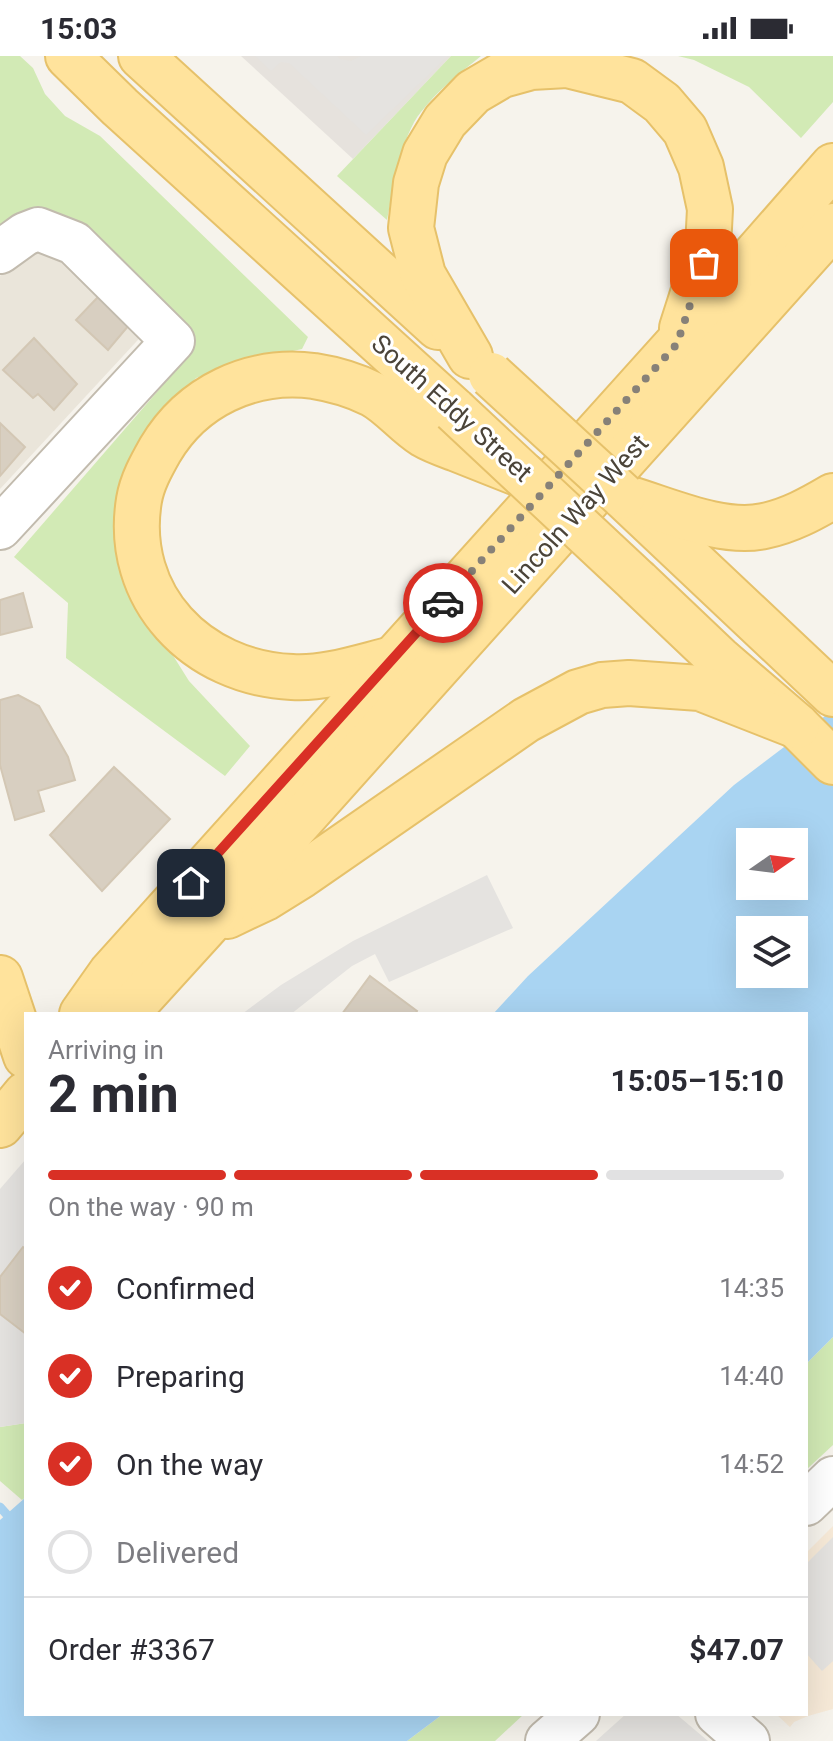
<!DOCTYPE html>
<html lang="en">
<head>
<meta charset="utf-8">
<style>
	:root { --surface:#fff; --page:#f2f2f3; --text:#2b2b33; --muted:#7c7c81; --line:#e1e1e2; --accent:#d93025 }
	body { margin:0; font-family:Roboto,sans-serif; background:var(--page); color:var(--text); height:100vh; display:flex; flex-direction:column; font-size:30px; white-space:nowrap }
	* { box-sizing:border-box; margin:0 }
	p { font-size:26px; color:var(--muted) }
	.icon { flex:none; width:44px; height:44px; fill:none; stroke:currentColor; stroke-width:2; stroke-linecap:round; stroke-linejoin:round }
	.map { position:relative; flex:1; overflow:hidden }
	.panel { position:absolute; left:24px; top:956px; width:784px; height:704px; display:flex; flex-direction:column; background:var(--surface); border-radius:0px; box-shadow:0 8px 32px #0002 }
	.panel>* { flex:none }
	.needle { width:52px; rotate:76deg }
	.controls { position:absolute; left:736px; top:772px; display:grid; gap:16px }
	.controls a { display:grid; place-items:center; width:72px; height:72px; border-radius:0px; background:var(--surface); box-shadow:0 8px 32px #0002; font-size:40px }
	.pin { position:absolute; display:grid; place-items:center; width:68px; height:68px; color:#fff; margin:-34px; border-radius:16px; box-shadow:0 4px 12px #0006 }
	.courier { position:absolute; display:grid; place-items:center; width:80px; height:80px; margin:-40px; border:6px solid #d93025; border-radius:50%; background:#fff; color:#222; box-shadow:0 2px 10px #0007 }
	.overview em { font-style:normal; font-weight:700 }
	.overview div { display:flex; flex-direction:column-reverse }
	.overview { display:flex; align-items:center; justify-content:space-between; height:136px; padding:0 24px }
	h1 { font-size:52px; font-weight:700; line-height:60px }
	.bar { display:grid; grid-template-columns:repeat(4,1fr); gap:12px 8px; align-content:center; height:96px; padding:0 24px }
	.bar i { height:10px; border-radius:6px; background:var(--line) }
	.bar .selected { background:var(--accent) }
	.bar p { grid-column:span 4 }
	.line { display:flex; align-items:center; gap:20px; padding:0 24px; border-top:2px solid var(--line) }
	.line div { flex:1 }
	ol { padding:0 24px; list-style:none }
	li { display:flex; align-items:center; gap:24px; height:88px }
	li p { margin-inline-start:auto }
	li .icon { padding:8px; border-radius:50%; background:var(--accent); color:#fff; stroke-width:4 }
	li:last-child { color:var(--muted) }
	li i { width:44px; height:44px; border:4px solid var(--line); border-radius:50% }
	.status { display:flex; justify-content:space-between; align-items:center; height:56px; padding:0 40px; background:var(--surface); direction:ltr }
	.status svg { height:22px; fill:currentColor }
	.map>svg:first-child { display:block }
	.residential { fill:#eae5da }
	.commercial { fill:#f7ead8 }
	.industrial { fill:#e6e2dd }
	.green { fill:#d2eab5 }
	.parking { fill:#e5e3e0 }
	.water { fill:#a9d4f2; fill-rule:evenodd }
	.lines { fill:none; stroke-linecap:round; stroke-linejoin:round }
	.stream { stroke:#a9d4f2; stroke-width:9 }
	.building { fill:#d8cfc1; stroke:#d3c7b4; stroke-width:2 }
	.minor-casing { stroke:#c2bbae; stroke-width:46 }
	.major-casing { stroke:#e6c16a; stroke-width:48 }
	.minor { stroke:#fff; stroke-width:42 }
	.major { stroke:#ffe39c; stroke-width:44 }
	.major-bridge-casing { stroke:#e6c16a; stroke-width:48; stroke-linecap:butt }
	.major-bridge { stroke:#ffe39c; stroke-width:44 }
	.done { stroke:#878178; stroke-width:8; stroke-dasharray:0 14.4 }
	.route { stroke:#d93025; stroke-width:10 }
	.labels { text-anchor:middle; stroke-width:6; stroke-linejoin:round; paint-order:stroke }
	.street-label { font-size:26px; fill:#4b4439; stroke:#fff }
</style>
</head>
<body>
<div class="status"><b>15:03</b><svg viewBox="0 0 49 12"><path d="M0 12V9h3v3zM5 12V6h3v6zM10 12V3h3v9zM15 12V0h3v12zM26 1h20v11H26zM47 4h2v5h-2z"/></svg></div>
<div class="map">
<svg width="833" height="1685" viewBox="0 0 833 1685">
	<rect width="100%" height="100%" fill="#f6f3ec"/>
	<!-- residential -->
	<path class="residential" d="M 34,187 L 67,193 L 148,273 L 0,433 L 0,220 Z"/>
	<!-- commercial -->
	<path class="commercial" d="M 833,1470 L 833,1653 L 808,1660 L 794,1666 L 790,1671 L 776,1658 L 806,1658 L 806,1497 Z"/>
	<!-- industrial -->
	<path class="industrial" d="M 241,0 L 451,0 L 353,103 Z"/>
	<!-- green -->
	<g class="green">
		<path d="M 0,0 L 20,0 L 33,12 L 45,38 L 65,60 L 100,80 L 308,281 L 302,293 L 242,306 L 196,322 L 159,363 L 152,566 L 189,625 L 250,690 L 225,720 L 66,602 L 68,547 L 14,501 L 163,329 L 172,309 L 79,184 L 0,190 Z"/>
		<path d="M 451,0 L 481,0 C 460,17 438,34 421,56 C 401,80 394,132 387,164 L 337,120 Z"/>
		<path d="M 678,0 L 833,0 L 833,46 L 801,82 L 749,31 L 694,4 Z"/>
		<path d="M 833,1281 L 833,1389 L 806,1414 L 806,1308 Z"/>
		<path d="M 26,1367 L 26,1441 L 22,1444 L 0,1425 L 0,1371 Z"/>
		<path d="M 443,1658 L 524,1658 L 495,1685 L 407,1685 Z"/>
	</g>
	<!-- parking -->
	<g class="parking">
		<path d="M 255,0 L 337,0 L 340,3 L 351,5 L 361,0 L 448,0 L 366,79 L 289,7 L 281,6 L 271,15 Z"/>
		<path d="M 487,819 L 513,872 L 389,926 L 375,898 L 352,910 L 291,958 L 242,958 L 281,929 L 353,885 Z"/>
		<path d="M 26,1103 L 26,1193 L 0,1221 L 0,1133 Z"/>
		<path d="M 0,1258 L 26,1278 L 26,1367 L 0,1371 Z"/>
		<path d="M 833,1481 L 833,1605 L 822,1615 L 806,1597 L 806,1508 Z"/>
		<path d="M 626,1658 L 676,1658 L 708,1685 L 596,1685 Z"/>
	</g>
	<!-- water -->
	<g class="water">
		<path d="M 833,654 L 833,1281 L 806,1308 L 806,958 L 493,958 L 528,920 L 734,729 ZM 750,786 L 794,786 L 794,830 L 750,830 ZM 750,874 L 794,874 L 794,918 L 750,918 Z"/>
		<path d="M 26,1441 L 26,1658 L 443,1658 L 407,1685 L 0,1685 L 0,1464 Z"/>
	</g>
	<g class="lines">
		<!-- stream -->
		<path class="stream" d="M 0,1451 L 26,1480"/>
	</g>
	<!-- building -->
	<g class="building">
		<path d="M 98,241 L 129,269 L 108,294 L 76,264 Z"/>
		<path d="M 34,282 L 77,328 L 54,354 L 38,338 L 33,342 L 3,314 Z"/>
		<path d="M 0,367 L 25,391 L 0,420 Z"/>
		<path d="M 23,537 L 32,571 L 0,579 L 0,544 Z"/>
		<path d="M 18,639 L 39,650 L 68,701 L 75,724 L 38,735 L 44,755 L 15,764 L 0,709 L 0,644 Z"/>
		<path d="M 114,711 L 170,763 L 102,835 L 50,779 Z"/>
		<path d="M 370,920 L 417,955 L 415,958 L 342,958 Z"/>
		<path d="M 23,1191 L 26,1193 L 26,1278 L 0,1258 L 0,1221 Z"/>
	</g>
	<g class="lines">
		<!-- minor casing -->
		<g class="minor-casing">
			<g id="minor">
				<path d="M 0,196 L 25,178 L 38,173 L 74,187 L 173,285 L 0,472"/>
				<path d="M 806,1448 L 833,1422"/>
				<path d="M 717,1658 L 748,1685"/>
				<path d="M 547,1685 L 578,1658"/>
			</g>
		</g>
		<!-- major casing -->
		<g class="major-casing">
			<g id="major">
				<path d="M 68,0 L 120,51 L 454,354"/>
				<path d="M 141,0 L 438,271"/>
				<path d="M 470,300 L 423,219 L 411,172 L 416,127 L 425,98 L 445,65 L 473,36 L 502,19 L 531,11 L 567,9 L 632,25 L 662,47 L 685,74 L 701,111 L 710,153 L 708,191 L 682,272"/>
				<path d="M 623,440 L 833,638"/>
				<path d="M 630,443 C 670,455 723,479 764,470 C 789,465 811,453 833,440"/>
				<path d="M 638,526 L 719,603 L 797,670 L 833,706"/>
				<path d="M 393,603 C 360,611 326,623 292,621 C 197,617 123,541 139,444 C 142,426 151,410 160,394 C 192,340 251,312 314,320 C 333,323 354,329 372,338 C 391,348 405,367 424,379 C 434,385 446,389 457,393 C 480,402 502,411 525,420"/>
				<path d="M 227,860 L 265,842 L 302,819 L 526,664 L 578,636 L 602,629 L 629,627 L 700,632 L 797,670"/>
				<path d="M 0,922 L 26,1000"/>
				<path d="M 82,958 L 111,917 L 677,288 L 833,110"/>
				<path d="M 122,958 L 134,949 L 204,872 L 833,170"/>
				<path d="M 0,1069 L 26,1038"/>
			</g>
		</g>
		<!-- minor -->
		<use href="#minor" class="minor"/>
		<!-- major -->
		<use href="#major" class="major"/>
		<!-- major-bridge casing -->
		<g class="major-bridge-casing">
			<g id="major-bridge">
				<path d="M 491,319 L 623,440"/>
				<path d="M 454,354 L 638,526"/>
			</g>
		</g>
		<!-- major-bridge -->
		<use href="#major-bridge" class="major-bridge"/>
	</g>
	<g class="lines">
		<!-- done -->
		<path class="done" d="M 443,547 L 677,288 L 704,207"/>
		<!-- route -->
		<path class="route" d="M 191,827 L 443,547"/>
	</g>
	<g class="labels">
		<!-- street labels -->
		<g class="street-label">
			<text transform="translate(452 352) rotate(42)" y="9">South Eddy Street</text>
			<text transform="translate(575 458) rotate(-48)" y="9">Lincoln Way West</text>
		</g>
	</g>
</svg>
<div class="controls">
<a><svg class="needle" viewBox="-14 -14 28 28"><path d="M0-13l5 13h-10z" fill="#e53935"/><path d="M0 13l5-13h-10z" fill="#7c7c81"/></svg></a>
<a><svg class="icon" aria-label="layers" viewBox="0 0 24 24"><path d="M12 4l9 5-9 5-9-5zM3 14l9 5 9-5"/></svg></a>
</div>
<div class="pin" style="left:704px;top:207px;background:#ea580c"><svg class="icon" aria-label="bag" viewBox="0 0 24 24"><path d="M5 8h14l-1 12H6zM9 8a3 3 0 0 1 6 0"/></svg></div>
<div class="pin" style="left:191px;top:827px;background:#1f2937"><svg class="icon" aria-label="home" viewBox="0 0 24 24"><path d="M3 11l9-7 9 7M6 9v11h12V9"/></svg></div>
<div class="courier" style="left:443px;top:547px"><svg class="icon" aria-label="car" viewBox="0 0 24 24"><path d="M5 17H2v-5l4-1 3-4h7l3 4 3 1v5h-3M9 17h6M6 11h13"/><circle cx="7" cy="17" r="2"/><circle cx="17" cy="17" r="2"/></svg></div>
<section class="panel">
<div class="overview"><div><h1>2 min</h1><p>Arriving in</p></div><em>15:05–15:10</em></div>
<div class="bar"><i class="selected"></i><i class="selected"></i><i class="selected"></i><i></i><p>On the way · 90 m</p></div>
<ol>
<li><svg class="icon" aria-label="check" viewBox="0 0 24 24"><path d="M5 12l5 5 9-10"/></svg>Confirmed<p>14:35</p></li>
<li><svg class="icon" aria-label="check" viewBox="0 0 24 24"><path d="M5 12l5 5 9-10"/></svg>Preparing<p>14:40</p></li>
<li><svg class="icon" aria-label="check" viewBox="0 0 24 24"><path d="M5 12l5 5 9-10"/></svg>On the way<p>14:52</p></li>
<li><i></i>Delivered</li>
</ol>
<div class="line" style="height:104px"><div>Order #3367</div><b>$47.07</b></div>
</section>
</div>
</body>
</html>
